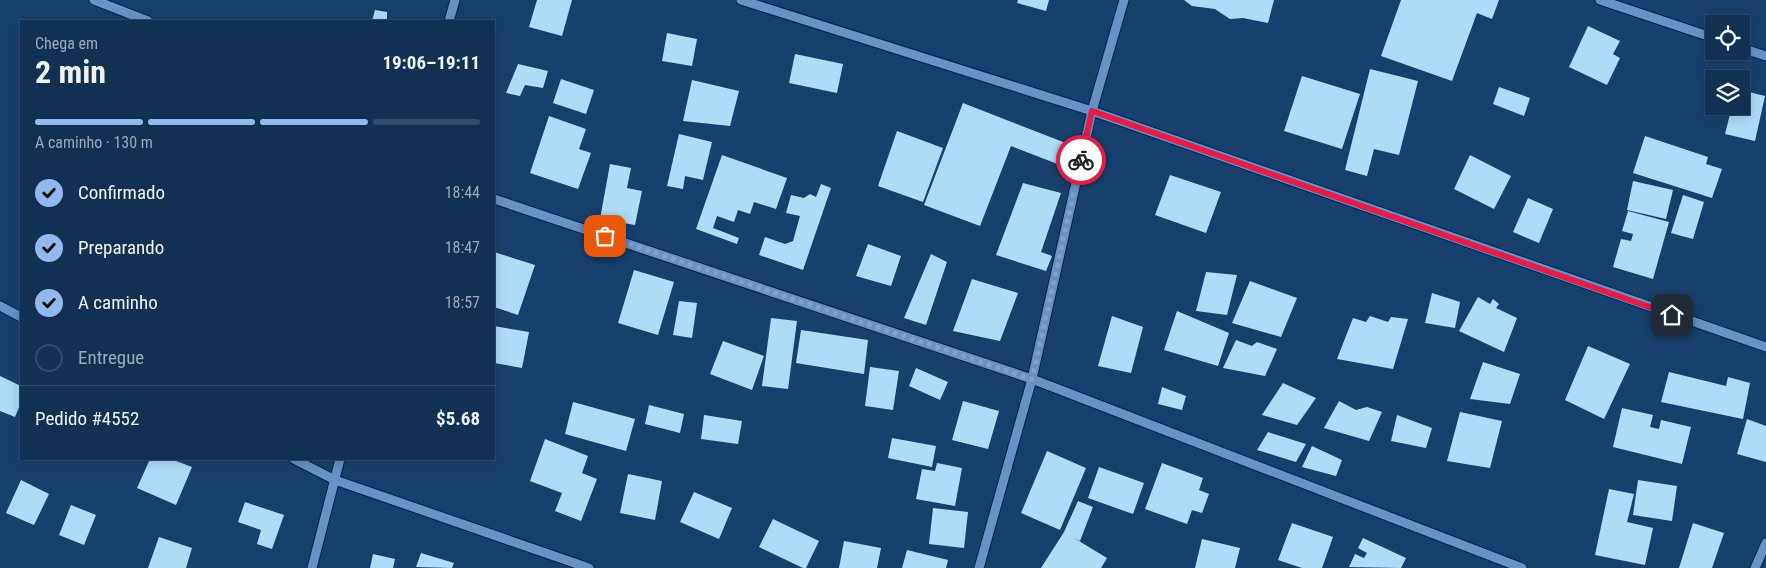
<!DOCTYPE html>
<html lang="pt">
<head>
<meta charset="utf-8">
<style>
	:root { --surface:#123052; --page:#1b3859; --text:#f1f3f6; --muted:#9ca9b8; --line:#314b69; --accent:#90b9f0 }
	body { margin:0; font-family:"Roboto Condensed",sans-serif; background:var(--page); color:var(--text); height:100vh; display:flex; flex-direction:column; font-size:19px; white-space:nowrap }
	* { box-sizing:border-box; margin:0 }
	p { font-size:16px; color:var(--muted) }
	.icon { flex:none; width:28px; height:28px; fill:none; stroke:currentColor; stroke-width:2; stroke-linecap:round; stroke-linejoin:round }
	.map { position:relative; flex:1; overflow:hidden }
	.details { position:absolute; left:20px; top:20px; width:475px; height:440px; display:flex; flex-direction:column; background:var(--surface); border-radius:0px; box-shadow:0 2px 12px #0003,0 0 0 1px var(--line) }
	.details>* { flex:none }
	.controls { position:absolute; left:1705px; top:15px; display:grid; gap:10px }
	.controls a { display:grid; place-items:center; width:45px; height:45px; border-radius:0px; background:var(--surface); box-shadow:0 2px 12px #0003,0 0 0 1px var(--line); font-size:25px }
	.pin { position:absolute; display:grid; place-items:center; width:42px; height:42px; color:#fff; margin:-21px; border-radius:10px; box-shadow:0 2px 8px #0006 }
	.courier { position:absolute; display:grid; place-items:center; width:50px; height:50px; margin:-25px; border:4px solid #e11d48; border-radius:50%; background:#fff; color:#222; box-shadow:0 1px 6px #0007 }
	.summary em { font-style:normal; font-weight:700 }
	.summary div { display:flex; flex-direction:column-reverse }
	.summary { display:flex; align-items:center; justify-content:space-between; height:85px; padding:0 15px }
	h1 { font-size:32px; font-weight:700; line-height:38px }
	.bar { display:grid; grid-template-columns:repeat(4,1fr); gap:8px 5px; align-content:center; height:60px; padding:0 15px }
	.bar i { height:6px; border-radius:4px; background:var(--line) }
	.bar .on { background:var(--accent) }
	.bar p { grid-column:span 4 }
	.line { display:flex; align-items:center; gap:12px; padding:0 15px; border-top:1px solid var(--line) }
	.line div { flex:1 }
	ol { padding:0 15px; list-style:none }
	li { display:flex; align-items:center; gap:15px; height:55px }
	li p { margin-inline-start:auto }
	li .icon { padding:5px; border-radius:50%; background:var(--accent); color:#111; stroke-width:4 }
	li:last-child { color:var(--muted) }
	li i { width:28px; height:28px; border:2px solid var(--line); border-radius:50% }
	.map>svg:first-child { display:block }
	.building { fill:#aedcf7 }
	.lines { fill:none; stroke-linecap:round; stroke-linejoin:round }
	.minor-casing { stroke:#002550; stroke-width:11 }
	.minor { stroke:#6892c6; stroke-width:9 }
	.done { stroke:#85a1c3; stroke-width:5; stroke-dasharray:0 9 }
	.route { stroke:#e11d48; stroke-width:6 }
</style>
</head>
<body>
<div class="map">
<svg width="1766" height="568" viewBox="0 0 1766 568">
	<rect width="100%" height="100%" fill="#18406e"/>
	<!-- building -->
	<g class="building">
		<path d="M 537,0 L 572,0 L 562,36 L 529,27 Z"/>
		<path d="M 1018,0 L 1049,0 L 1046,11 L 1017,3 Z"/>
		<path d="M 1184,0 L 1274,0 L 1268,23 L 1243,18 L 1230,19 L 1215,9 L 1192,6 Z"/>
		<path d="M 1401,0 L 1499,0 L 1492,19 L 1477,13 L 1452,81 L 1381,56 Z"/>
		<path d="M 375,10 L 387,12 L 387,21 L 372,21 Z"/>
		<path d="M 1588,26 L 1620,41 L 1613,54 L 1620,58 L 1607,85 L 1569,67 Z"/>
		<path d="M 667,33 L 697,39 L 692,66 L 662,61 Z"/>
		<path d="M 795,54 L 843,64 L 837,93 L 789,83 Z"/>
		<path d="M 518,64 L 548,71 L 543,88 L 525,85 L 520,96 L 506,93 Z"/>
		<path d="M 1370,69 L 1418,81 L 1399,155 L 1374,149 L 1367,176 L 1345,170 Z"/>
		<path d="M 1302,76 L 1360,94 L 1342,149 L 1284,131 Z"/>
		<path d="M 561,79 L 594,90 L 586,114 L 553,103 Z"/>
		<path d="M 692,80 L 739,91 L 730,126 L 683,121 Z"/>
		<path d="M 1499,87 L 1530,98 L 1524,116 L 1493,104 Z"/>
		<path d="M 1741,90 L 1765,96 L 1755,141 L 1725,134 L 1732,106 L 1741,106 Z"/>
		<path d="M 963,103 L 1076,147 L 1068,168 L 1011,146 L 980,226 L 924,205 Z"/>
		<path d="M 549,116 L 586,129 L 579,149 L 591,153 L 578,189 L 530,173 Z"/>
		<path d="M 897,131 L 943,148 L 923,202 L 878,186 Z"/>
		<path d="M 679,134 L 712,142 L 703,180 L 685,176 L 683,189 L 667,186 Z"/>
		<path d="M 1645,136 L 1708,157 L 1706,164 L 1722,169 L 1712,198 L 1633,173 Z"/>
		<path d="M 722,155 L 787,178 L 776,209 L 754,202 L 750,214 L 738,210 L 734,222 L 717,216 L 713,228 L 739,238 L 737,244 L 696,229 Z"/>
		<path d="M 1470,155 L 1511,176 L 1494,209 L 1454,189 Z"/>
		<path d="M 610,164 L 631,168 L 627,188 L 642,191 L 635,225 L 600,219 Z"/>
		<path d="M 1170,175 L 1221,192 L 1206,233 L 1155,215 Z"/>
		<path d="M 1633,181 L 1673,190 L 1666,219 L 1627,210 Z"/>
		<path d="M 1023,183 L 1061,193 L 1041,252 L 1052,256 L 1046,271 L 996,255 Z"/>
		<path d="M 821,184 L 831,188 L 803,270 L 759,255 L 765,237 L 785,244 L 793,241 L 800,216 L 786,213 L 791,195 L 804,198 L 810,194 L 816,197 Z"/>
		<path d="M 1683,195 L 1704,202 L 1693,239 L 1671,233 Z"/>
		<path d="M 1528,198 L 1553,209 L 1539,243 L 1513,232 Z"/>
		<path d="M 1628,211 L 1669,222 L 1653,279 L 1613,267 L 1621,239 L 1631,241 L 1633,234 L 1622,231 Z"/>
		<path d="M 868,244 L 901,256 L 891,286 L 856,276 Z"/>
		<path d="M 494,252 L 535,265 L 518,315 L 494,307 Z"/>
		<path d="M 931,254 L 947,262 L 926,325 L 904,318 Z"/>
		<path d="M 634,270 L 674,282 L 658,335 L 618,323 Z"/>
		<path d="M 1206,272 L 1237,275 L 1227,315 L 1196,311 Z"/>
		<path d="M 972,279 L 1018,293 L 1000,341 L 953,331 Z"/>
		<path d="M 1250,281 L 1297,298 L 1281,337 L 1232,323 Z"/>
		<path d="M 1432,293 L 1460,302 L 1455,328 L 1425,323 Z"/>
		<path d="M 1478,297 L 1490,304 L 1493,299 L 1499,304 L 1496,308 L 1517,318 L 1504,352 L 1459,331 Z"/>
		<path d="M 679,301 L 697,303 L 692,338 L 673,335 Z"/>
		<path d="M 1177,311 L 1229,333 L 1218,366 L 1164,350 Z"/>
		<path d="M 1112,316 L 1143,327 L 1131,373 L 1098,366 Z"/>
		<path d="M 1370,316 L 1388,322 L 1391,317 L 1408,319 L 1393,369 L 1337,359 L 1353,318 L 1366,322 Z"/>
		<path d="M 771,318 L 797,321 L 788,389 L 762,386 Z"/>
		<path d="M 494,326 L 529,332 L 522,368 L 494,363 Z"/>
		<path d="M 801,330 L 868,340 L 864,374 L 796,363 Z"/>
		<path d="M 1236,340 L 1252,346 L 1257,342 L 1277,349 L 1265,376 L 1223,368 Z"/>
		<path d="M 723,341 L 764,356 L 752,390 L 710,374 Z"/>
		<path d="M 1588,346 L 1630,364 L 1604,419 L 1565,400 Z"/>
		<path d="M 1483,362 L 1520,374 L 1510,404 L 1470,399 Z"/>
		<path d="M 870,367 L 899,371 L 893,410 L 865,406 Z"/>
		<path d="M 916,368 L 948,382 L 940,400 L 909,386 Z"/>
		<path d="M 1669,372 L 1726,386 L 1728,377 L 1750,383 L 1743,419 L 1661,402 Z"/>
		<path d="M 0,376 L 21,386 L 21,406 L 20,405 L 15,417 L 0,411 Z"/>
		<path d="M 1283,383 L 1316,398 L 1297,425 L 1262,415 Z"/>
		<path d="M 1162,387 L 1186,396 L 1182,410 L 1158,404 Z"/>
		<path d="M 963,401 L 999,411 L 988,449 L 952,440 Z"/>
		<path d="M 1339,401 L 1356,410 L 1367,407 L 1382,412 L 1369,441 L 1324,428 Z"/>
		<path d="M 573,402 L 635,419 L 626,451 L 565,434 Z"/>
		<path d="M 649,405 L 684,414 L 680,433 L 645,424 Z"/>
		<path d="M 1622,408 L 1653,415 L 1650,427 L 1659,429 L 1661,420 L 1691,427 L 1682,464 L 1613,447 Z"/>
		<path d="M 1460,412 L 1502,421 L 1490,468 L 1447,461 Z"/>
		<path d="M 704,415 L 742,421 L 738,444 L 701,439 Z"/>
		<path d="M 1397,415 L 1432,428 L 1426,448 L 1391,441 Z"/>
		<path d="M 1747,419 L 1766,426 L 1766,462 L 1737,454 Z"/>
		<path d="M 1268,432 L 1306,444 L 1296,462 L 1257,450 Z"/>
		<path d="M 892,438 L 936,446 L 932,467 L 888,458 Z"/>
		<path d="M 545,439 L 588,456 L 582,473 L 597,479 L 581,521 L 555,511 L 562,493 L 530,481 Z"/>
		<path d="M 1312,446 L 1342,460 L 1336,476 L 1302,467 Z"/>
		<path d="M 1047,451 L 1086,468 L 1060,530 L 1021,513 Z"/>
		<path d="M 150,459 L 171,459 L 192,467 L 176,505 L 137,488 Z"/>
		<path d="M 937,463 L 962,468 L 955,506 L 916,499 L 922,469 L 935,471 Z"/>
		<path d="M 1162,463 L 1203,478 L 1199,490 L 1209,494 L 1202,513 L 1192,510 L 1187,524 L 1145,509 Z"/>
		<path d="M 1099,467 L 1144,483 L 1133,514 L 1088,498 Z"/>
		<path d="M 628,474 L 662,481 L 655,520 L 620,513 Z"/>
		<path d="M 21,480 L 49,494 L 34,525 L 6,513 Z"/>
		<path d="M 1638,480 L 1677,486 L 1672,521 L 1633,515 Z"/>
		<path d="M 1609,489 L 1634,494 L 1627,522 L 1653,528 L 1645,565 L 1595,555 Z"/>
		<path d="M 694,492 L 732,508 L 719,539 L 680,522 Z"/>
		<path d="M 1078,501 L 1093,507 L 1080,541 L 1074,538 L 1107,558 L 1101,568 L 1041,568 L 1064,532 Z"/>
		<path d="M 245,502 L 284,515 L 272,549 L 257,544 L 261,530 L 238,522 Z"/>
		<path d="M 71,505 L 96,515 L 84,545 L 59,535 Z"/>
		<path d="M 933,508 L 968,512 L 964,548 L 929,544 Z"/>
		<path d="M 773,519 L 819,541 L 806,568 L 803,568 L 759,547 Z"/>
		<path d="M 1292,523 L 1333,537 L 1322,568 L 1302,568 L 1278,560 Z"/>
		<path d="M 1693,523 L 1724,533 L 1712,568 L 1679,568 Z"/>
		<path d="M 159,537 L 192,548 L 186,568 L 148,568 Z"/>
		<path d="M 1363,538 L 1406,558 L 1401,568 L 1349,567 L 1355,554 L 1364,558 L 1367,553 L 1358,548 Z"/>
		<path d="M 1202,539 L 1240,548 L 1235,568 L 1195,568 Z"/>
		<path d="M 844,541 L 881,548 L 877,568 L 839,568 Z"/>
		<path d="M 907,550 L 948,560 L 946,568 L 902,568 Z"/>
		<path d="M 421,553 L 454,563 L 452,568 L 416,567 Z"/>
		<path d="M 373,554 L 395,559 L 393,568 L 370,568 Z"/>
	</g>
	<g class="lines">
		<!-- minor casing -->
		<g class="minor-casing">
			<g id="minor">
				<path d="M 94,0 L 148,21"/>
				<path d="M 741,0 L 1092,111 L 1766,347"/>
				<path d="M 1600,0 L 1714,38"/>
				<path d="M 449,21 L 455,0"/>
				<path d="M 1741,48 L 1766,56"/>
				<path d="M 494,199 L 1032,379 L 1522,568"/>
				<path d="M 0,306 L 21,317"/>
				<path d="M 294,459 L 335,480 L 589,568"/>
				<path d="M 312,568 L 340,459"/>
				<path d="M 979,568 L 1032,379 L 1092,111 L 1124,0"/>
				<path d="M 1755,568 L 1766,543"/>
			</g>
		</g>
		<!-- minor -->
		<use href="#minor" class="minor"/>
	</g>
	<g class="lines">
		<!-- done -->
		<path class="done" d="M 605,236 L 1032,379 L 1081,160"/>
		<!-- route -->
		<path class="route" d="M 1081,160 L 1092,111 L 1672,315"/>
	</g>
</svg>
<div class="controls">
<a><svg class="icon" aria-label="locate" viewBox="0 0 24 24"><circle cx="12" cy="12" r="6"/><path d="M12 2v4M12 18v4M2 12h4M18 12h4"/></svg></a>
<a><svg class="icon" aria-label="layers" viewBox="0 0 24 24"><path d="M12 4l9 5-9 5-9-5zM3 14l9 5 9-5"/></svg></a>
</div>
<div class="pin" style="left:605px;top:236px;background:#ea580c"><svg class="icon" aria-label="bag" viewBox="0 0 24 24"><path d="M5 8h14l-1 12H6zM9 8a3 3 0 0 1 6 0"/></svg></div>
<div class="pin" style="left:1672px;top:315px;background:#1f2937"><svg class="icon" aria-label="home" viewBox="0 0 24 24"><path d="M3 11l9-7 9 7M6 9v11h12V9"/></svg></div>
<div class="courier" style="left:1081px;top:160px"><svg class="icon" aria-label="bike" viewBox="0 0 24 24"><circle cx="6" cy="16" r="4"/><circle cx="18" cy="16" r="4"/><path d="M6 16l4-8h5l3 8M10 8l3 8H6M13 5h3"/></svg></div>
<section class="details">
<div class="summary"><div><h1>2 min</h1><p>Chega em</p></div><em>19:06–19:11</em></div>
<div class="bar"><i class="on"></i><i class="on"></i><i class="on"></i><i></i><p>A caminho · 130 m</p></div>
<ol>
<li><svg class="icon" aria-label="check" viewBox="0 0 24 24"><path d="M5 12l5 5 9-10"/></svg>Confirmado<p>18:44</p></li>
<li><svg class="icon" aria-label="check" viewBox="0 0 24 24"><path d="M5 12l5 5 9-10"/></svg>Preparando<p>18:47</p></li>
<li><svg class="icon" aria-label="check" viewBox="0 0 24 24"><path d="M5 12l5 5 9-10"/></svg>A caminho<p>18:57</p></li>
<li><i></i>Entregue</li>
</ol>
<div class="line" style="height:65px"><div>Pedido #4552</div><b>$5.68</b></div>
</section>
</div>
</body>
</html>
